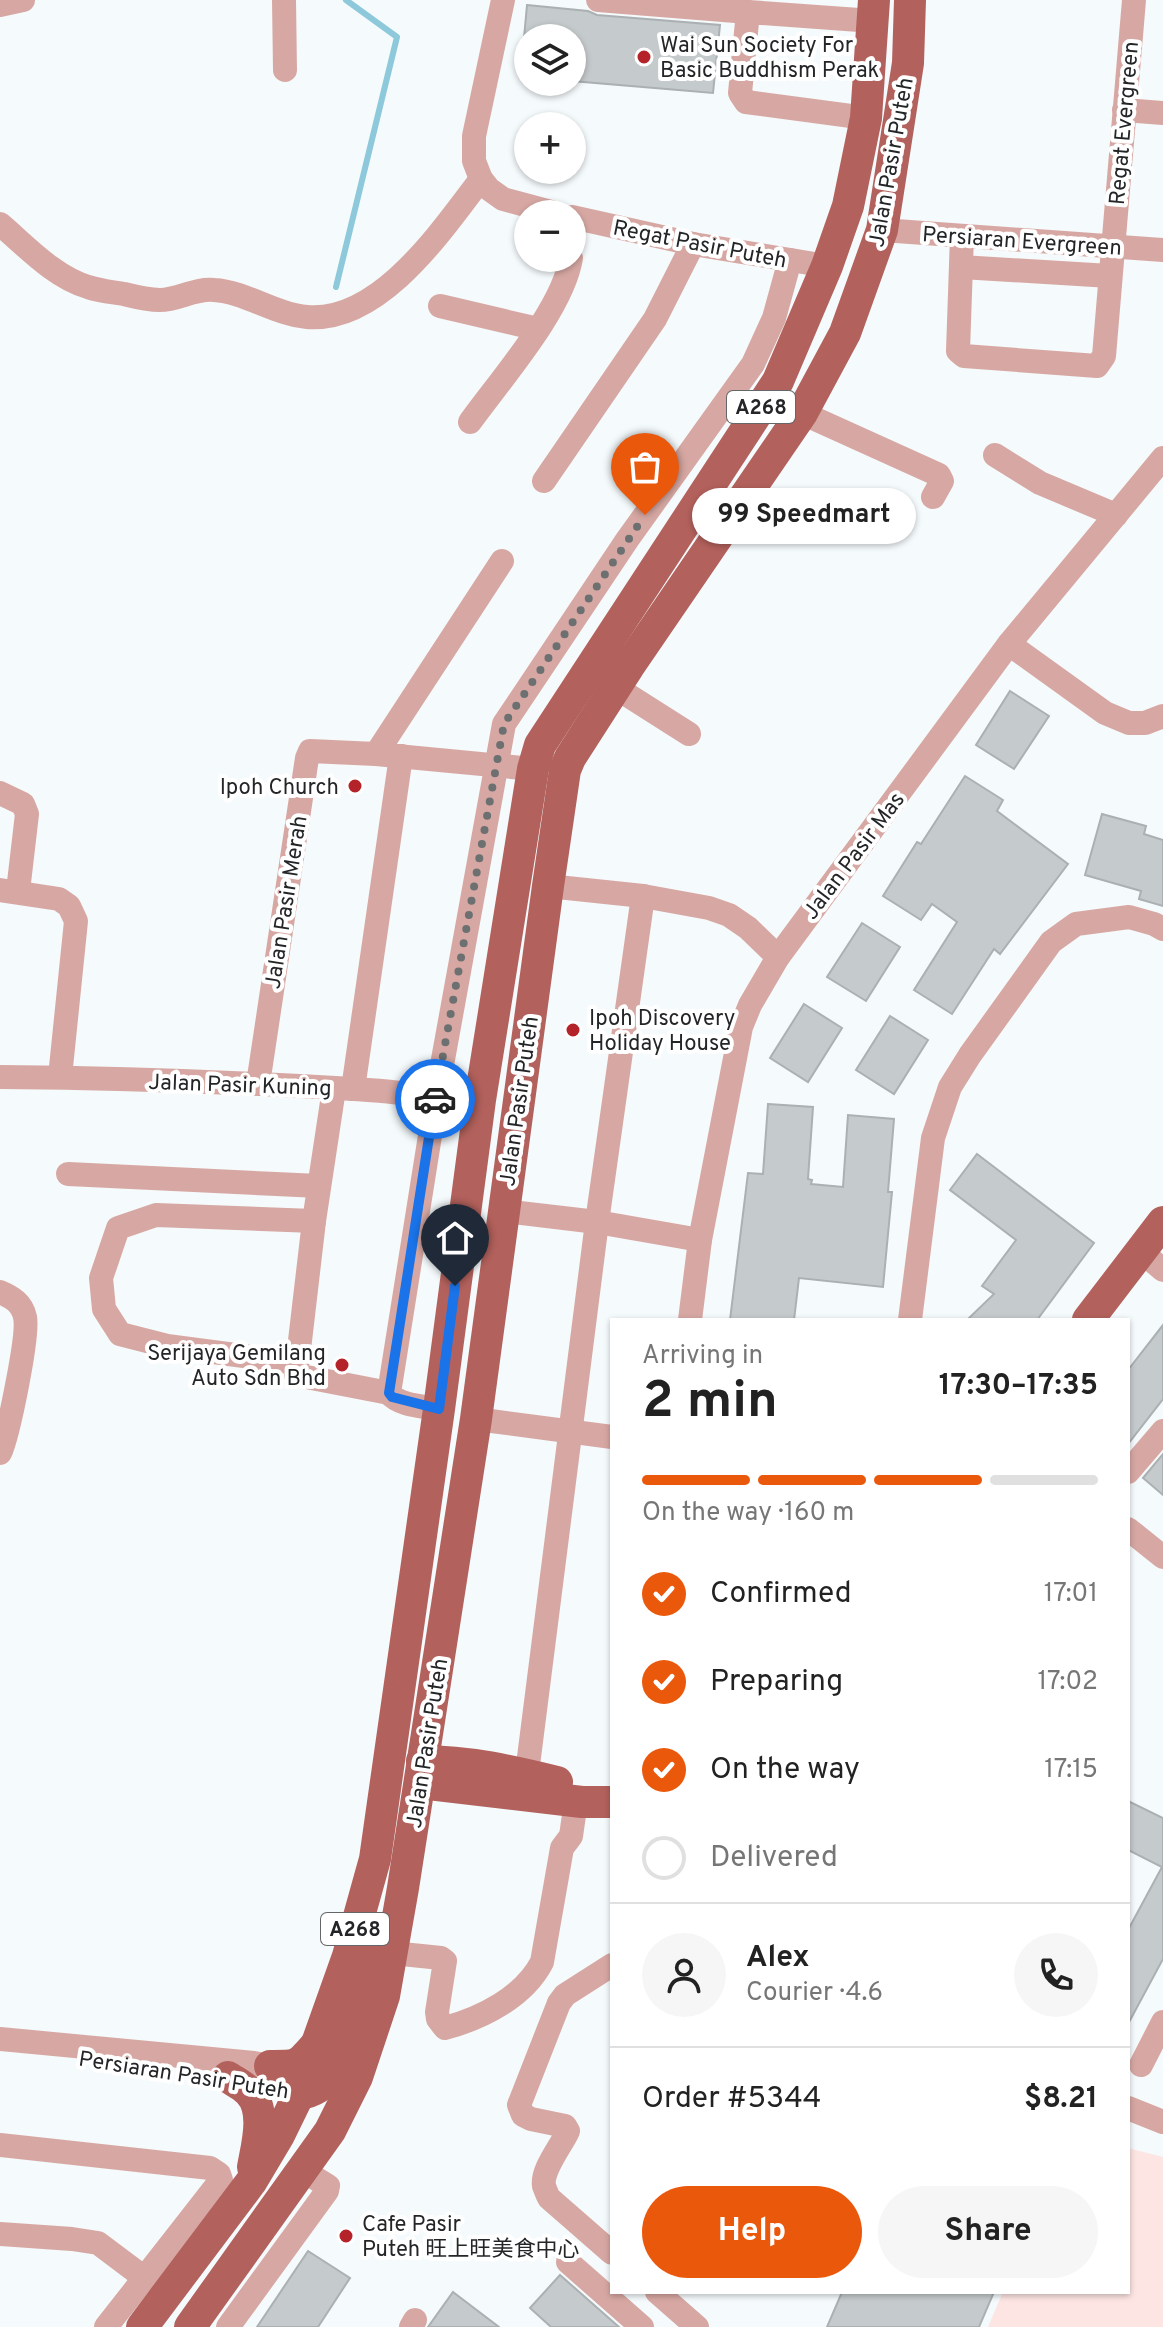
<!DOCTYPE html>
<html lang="en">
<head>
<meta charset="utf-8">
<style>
	:root { --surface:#fff; --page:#f6f6f6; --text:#222; --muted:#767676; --line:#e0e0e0; --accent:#ea580c }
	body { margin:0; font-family:Overpass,"Noto Sans SC",sans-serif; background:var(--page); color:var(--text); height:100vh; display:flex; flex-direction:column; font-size:30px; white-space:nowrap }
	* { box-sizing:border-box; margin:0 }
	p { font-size:26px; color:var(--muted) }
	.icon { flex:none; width:44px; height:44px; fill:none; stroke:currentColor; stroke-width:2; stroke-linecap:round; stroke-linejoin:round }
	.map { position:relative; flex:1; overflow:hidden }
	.sheet { position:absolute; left:610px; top:1318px; width:520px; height:976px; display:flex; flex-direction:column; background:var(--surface); border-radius:0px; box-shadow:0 2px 6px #0004 }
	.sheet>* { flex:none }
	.fabs { position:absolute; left:514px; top:24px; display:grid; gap:16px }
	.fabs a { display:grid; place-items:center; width:72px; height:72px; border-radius:50%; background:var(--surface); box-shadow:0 2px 6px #0004; font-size:40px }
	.pin { position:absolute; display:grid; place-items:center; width:68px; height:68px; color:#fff; margin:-82px -34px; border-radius:50% 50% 50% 0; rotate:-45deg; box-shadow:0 0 8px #0007 }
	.pin .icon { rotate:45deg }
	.courier { position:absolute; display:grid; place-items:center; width:80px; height:80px; margin:-40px; border:6px solid #1a73e8; border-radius:50%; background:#fff; color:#222; box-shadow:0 2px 10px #0007 }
	.bubble { position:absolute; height:56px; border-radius:28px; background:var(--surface); box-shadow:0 2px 6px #0004; font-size:26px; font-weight:700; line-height:56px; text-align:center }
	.headline em { font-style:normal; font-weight:700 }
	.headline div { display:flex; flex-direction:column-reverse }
	.headline { display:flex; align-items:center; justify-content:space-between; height:136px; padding:0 32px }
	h1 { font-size:52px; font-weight:700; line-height:60px }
	.bar { display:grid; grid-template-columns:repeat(4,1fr); gap:12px 8px; align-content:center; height:96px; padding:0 32px }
	.bar i { height:10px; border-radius:6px; background:var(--line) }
	.bar .on { background:var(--accent) }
	.bar p { grid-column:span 4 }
	.line { display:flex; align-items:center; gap:20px; padding:0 32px; border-top:2px solid var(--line) }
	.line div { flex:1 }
	.round { display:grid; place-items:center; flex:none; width:84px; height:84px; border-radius:42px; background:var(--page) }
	ol { padding:0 32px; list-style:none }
	li { display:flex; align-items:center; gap:24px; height:88px }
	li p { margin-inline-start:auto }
	li .icon { padding:8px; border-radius:50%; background:var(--accent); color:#fff; stroke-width:4 }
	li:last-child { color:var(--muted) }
	li i { width:44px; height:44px; border:4px solid var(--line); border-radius:50% }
	.action { display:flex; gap:16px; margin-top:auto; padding:16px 32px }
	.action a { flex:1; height:92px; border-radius:48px; background:var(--accent); color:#fff; font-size:32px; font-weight:700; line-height:92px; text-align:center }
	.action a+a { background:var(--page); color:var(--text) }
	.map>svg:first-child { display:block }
	.green { fill:#fde5e3 }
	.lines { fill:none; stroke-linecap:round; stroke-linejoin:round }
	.stream { stroke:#8dc8db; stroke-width:6 }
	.building { fill:#c5cacc; stroke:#abb0b2; stroke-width:2 }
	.minor { stroke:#d7a8a3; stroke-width:24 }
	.major { stroke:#b3615c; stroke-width:32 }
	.done { stroke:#6c7071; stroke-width:8; stroke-dasharray:0 14.4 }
	.route { stroke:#1a73e8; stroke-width:10 }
	.poi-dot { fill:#b42329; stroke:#fff; stroke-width:3 }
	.labels { text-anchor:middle; stroke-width:8; stroke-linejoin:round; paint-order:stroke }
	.shield { fill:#fff; stroke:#656667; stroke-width:2 }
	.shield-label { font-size:20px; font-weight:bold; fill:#232526 }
	.poi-label { font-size:22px; fill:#232526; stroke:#fff; text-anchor:start }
	.street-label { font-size:22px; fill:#232526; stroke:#fff }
</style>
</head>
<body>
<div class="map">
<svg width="1163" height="2327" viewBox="0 0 1163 2327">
	<rect width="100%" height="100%" fill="#f5fafc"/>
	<!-- green -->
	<path class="green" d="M 1128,2148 L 1163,2157 L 1163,2327 L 988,2327 L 1003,2292 L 1128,2292 Z"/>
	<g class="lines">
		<!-- stream -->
		<path class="stream" d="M 336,287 L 397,37 L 346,0"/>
	</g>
	<!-- building -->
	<g class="building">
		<path d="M 527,5 L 588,11 L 597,15 L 720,25 L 713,93 L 572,81 L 572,38 L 524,38 Z"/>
		<path d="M 1010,691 L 1049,716 L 1014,769 L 976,745 Z"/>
		<path d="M 965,776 L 1003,800 L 997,811 L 1068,864 L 1000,954 L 994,949 L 952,1014 L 914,990 L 957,922 L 932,904 L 921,920 L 883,896 L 917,842 L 921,844 Z"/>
		<path d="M 1102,814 L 1146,826 L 1144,834 L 1163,840 L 1163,906 L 1139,899 L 1141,891 L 1085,875 Z"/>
		<path d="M 862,923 L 900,947 L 866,1001 L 827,977 Z"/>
		<path d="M 804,1004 L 842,1028 L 808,1082 L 770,1058 Z"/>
		<path d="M 890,1016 L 928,1040 L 894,1094 L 856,1070 Z"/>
		<path d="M 768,1104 L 813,1107 L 808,1179 L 812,1180 L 811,1184 L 843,1187 L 848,1115 L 894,1119 L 888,1192 L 892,1192 L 883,1287 L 799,1278 L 794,1320 L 730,1320 L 748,1173 L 763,1174 Z"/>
		<path d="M 977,1154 L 1094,1243 L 1037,1320 L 967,1320 L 994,1294 L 982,1286 L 1016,1240 L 950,1190 Z"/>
		<path d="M 1163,1325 L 1163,1399 L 1128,1444 L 1128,1370 Z"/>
		<path d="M 1163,1454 L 1163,1495 L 1143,1478 Z"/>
		<path d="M 1128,1801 L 1163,1818 L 1163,1959 L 1128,2024 L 1128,1930 L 1162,1867 L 1128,1850 Z"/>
		<path d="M 308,2251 L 350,2278 L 318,2327 L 257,2327 Z"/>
		<path d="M 560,2275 L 619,2327 L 551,2327 L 530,2308 Z"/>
		<path d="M 453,2292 L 499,2327 L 428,2327 Z"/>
		<path d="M 842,2292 L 994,2292 L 979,2327 L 827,2327 Z"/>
	</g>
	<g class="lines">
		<!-- minor -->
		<g class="minor">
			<path d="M 284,0 L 285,70"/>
			<path d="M 503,0 L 474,136 L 474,161 L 481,179 L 489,189 L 503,199 L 559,214"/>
			<path d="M 598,0 L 748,12"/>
			<path d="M 0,5 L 23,0"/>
			<path d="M 1124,110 L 1163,113"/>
			<path d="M 866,118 L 746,102 L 740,93 L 748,12 L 873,21"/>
			<path d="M 572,217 L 693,244 L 827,266"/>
			<path d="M 0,224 C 26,246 54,277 88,287 C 100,291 112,292 124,294 C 136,297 148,300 160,300 C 178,300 195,288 214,290 C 246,292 274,314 307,317 C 380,323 442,230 481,179"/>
			<path d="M 882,230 L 1163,250"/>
			<path d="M 962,236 L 958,351 L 964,356 L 1097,366 L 1104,356 L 1134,0"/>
			<path d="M 961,267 L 1110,276"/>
			<path d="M 440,306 L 538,329"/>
			<path d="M 802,413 L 939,475 L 942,481 L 933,497"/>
			<path d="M 470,422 C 501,379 563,309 571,258"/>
			<path d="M 995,455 L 1040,483 L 1116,515"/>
			<path d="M 544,481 L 655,319 L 693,244"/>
			<path d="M 1009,644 L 1105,713 L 1129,723 L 1145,723 L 1163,716"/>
			<path d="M 615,687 L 689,734"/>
			<path d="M 376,754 L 502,561"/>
			<path d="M 0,793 L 23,804 L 27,814 L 18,891"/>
			<path d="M 548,886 L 643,896 L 709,908 L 729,915 L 748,928 L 778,957"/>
			<path d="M 0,890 L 59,899 L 69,906 L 76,921 L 60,1077"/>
			<path d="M 0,1077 C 117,1078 235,1082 353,1089 C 395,1091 437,1098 480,1100"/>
			<path d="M 258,1084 L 307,758 L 310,751 L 376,754 L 533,769"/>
			<path d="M 334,1089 L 314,1221 L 296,1375 L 389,1393"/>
			<path d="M 353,1089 L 401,756"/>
			<path d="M 68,1174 L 319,1186"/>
			<path d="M 504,1211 L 597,1222 L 700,1240"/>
			<path d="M 1141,1251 L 1163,1270"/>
			<path d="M 0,1292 C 12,1297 22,1303 25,1317 C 29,1335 8,1436 0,1453"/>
			<path d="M 690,1320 L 700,1240 L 741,1027 L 750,1005 L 778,957 L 1009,644 L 1163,458"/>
			<path d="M 910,1320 L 933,1138 L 950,1087 L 970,1055 L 1051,942 L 1076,924 L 1129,917 L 1154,924 L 1163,929"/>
			<path d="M 296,1363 L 167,1346 L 120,1334 L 104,1309 L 101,1278 L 118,1228 L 156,1215 L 314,1221"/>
			<path d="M 439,1409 C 424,1406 399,1406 389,1393 L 436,1098 L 504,724 L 627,540 L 753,364 L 774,318 L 790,260"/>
			<path d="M 476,1419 L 612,1437"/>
			<path d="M 1128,1472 L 1163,1431"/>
			<path d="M 1128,1529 L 1163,1557"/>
			<path d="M 527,1773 L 597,1222 L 643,896"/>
			<path d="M 392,1953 L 441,1958 L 445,1961 L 437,2012 L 438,2019 L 445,2028 C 482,2018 524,1997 542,1962 L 562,1848 L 571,1836 L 576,1801"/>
			<path d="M 612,1965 L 565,1995 L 559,2003 L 519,2105 L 523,2115 L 531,2119 L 565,2126 L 568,2131 C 562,2145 541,2170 544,2186 C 544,2186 548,2197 549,2198 L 612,2253"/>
			<path d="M 0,2039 L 254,2063 L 270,2066 L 284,2073"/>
			<path d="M 1141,2065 L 1163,2022"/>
			<path d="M 231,2078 L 269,2083 L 299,2094"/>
			<path d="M 1128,2108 L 1163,2122"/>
			<path d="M 0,2145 L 210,2168 L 219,2174 L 221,2180 L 106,2327"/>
			<path d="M 0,2234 L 72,2239 L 98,2243 L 146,2279"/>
			<path d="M 568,2262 L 642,2327"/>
			<path d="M 657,2292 L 697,2327"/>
			<path d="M 228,2327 L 327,2191 L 328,2186 L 302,2170"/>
			<path d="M 411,2327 L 415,2320"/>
		</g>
		<!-- major -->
		<g class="major">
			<path d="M 1088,1320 L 1163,1222"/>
			<path d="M 422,1761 C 468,1761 512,1771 557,1782"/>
			<path d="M 420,1783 L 582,1802 L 612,1802"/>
			<path d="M 270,2066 C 298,2066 297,2067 316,2045"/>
			<path d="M 228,2077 C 235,2082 244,2086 249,2092 C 267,2110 257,2145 253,2167"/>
			<path d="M 299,2094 C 312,2092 323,2086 329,2075 L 380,1934"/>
			<path d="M 142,2327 L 251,2182 L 279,2135 L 299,2094 L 348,1956 L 375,1859 L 439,1409 L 480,1100 L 533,769 L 540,745 L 778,381 L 827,266 L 848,206 L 866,118 L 874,0"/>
			<path d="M 190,2327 L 330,2131 L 357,2077 L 384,1996 L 403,1888 L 476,1419 L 548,886 L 565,770 L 570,758 L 629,666 L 802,413 L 845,333 L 882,230 L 908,63 L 910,0"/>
		</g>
	</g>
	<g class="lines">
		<!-- done -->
		<path class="done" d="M 435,1099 L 504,724 L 645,515"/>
		<!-- route -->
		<path class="route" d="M 435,1099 L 389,1393 L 392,1397 L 439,1409 L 455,1286"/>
	</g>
	<!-- markers -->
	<g class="poi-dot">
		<circle cx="644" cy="57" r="8"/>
		<circle cx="355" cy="786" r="8"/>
		<circle cx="573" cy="1030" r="8"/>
		<circle cx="342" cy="1365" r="8"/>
		<circle cx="346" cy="2236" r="8"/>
	</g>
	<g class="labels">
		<!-- shield labels -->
		<g class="shield">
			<rect x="727" y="391" width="68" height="32" rx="6"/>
			<rect x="321" y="1913" width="68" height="32" rx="6"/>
		</g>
		<g class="shield-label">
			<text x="761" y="414">A268</text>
			<text x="355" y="1936">A268</text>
		</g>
		<!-- poi labels -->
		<g class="poi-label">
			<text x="660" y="52">Wai Sun Society For<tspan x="660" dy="25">Basic Buddhism Perak</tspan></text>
			<text x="339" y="794" text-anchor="end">Ipoh Church</text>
			<text x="589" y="1025">Ipoh Discovery<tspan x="589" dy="25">Holiday House</tspan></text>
			<text x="326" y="1360" text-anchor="end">Serijaya Gemilang<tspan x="326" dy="25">Auto Sdn Bhd</tspan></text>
			<text x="362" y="2231">Cafe Pasir<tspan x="362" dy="25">Puteh 旺上旺美食中心</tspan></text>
		</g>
		<!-- street labels -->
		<g class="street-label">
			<text transform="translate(1123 123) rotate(-85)" y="8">Regat Evergreen</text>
			<text transform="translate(890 162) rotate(-80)" y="8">Jalan Pasir Puteh</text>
			<text transform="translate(1022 240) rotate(4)" y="8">Persiaran Evergreen</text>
			<text transform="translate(700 243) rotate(11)" y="8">Regat Pasir Puteh</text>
			<text transform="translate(853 855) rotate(-53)" y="8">Jalan Pasir Mas</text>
			<text transform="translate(285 902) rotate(-81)" y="8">Jalan Pasir Merah</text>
			<text transform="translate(240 1084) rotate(2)" y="8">Jalan Pasir Kuning</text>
			<text transform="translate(518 1101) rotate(-82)" y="8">Jalan Pasir Puteh</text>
			<text transform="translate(426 1743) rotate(-81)" y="8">Jalan Pasir Puteh</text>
			<text transform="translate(184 2074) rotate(9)" y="8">Persiaran Pasir Puteh</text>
		</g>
	</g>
</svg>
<div class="fabs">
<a><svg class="icon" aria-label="layers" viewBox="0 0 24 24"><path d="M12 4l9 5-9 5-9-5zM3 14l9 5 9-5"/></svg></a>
<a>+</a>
<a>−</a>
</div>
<div class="pin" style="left:645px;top:515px;background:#ea580c"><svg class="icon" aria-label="bag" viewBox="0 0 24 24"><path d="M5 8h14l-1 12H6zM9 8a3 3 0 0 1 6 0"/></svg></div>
<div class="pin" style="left:455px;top:1286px;background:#1f2937"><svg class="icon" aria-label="home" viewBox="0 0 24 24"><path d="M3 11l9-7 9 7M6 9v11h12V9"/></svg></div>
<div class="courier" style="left:435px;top:1099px"><svg class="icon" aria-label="car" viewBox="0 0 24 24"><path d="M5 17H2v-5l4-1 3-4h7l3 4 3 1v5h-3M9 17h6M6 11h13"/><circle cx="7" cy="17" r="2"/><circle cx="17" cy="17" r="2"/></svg></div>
<div class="bubble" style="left:692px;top:488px;width:224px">99 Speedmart</div>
<section class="sheet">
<div class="headline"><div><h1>2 min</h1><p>Arriving in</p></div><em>17:30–17:35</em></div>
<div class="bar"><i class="on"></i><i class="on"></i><i class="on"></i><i></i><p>On the way · 160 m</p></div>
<ol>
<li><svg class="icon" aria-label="check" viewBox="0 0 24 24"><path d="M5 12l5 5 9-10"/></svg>Confirmed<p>17:01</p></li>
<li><svg class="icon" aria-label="check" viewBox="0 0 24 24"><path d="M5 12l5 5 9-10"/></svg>Preparing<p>17:02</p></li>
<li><svg class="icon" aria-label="check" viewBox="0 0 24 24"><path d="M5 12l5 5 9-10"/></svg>On the way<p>17:15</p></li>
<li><i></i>Delivered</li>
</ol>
<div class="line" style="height:144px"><a class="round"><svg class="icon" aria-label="person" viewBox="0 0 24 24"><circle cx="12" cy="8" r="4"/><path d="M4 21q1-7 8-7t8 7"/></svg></a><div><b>Alex</b><p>Courier · 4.6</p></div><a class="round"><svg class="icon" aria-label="phone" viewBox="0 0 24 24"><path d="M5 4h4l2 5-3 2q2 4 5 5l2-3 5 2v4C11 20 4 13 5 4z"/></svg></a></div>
<div class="line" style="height:104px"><div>Order #5344</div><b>$8.21</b></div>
<div class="action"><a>Help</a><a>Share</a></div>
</section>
</div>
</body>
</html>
